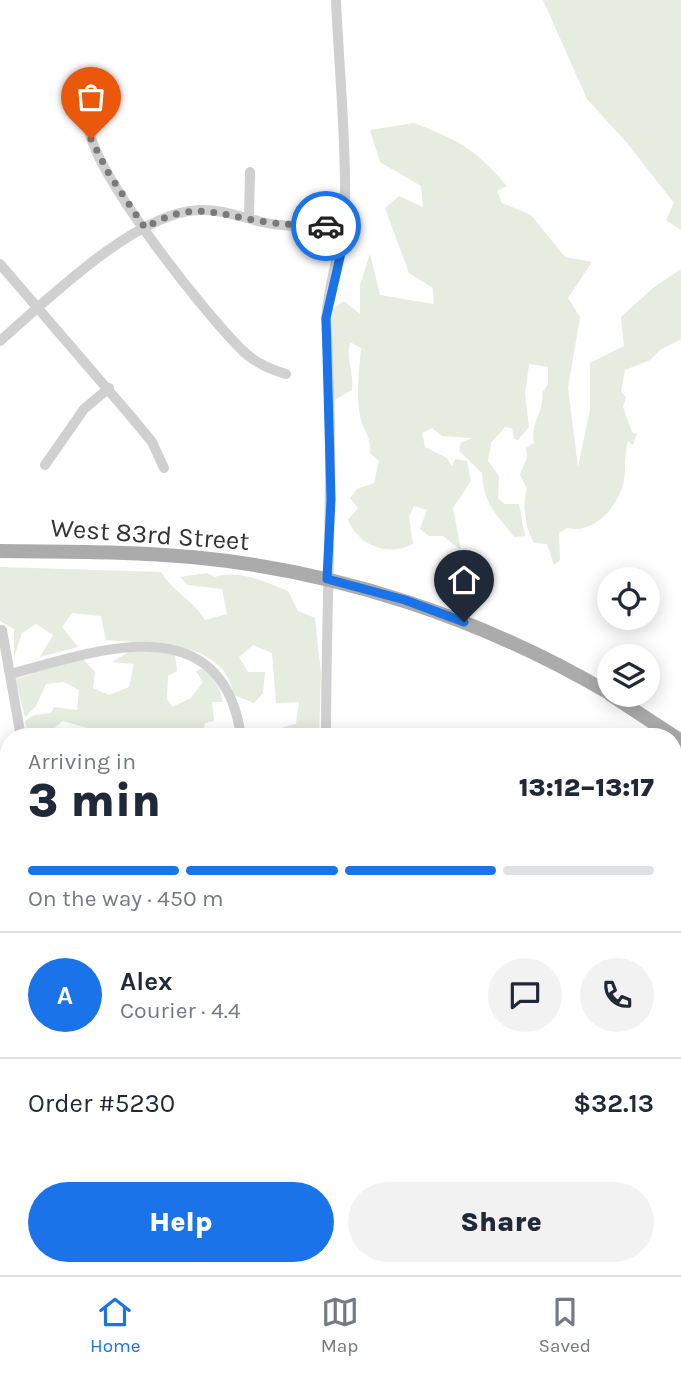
<!DOCTYPE html>
<html lang="en">
<head>
<meta charset="utf-8">
<style>
	:root { --surface:#fff; --page:#f2f2f3; --text:#1f2937; --muted:#747a83; --line:#e0e1e3; --accent:#1a73e8 }
	body { margin:0; font-family:Karla,sans-serif; background:var(--page); color:var(--text); height:100vh; display:flex; flex-direction:column; font-size:26px; white-space:nowrap }
	* { box-sizing:border-box; margin:0 }
	p { font-size:23px; color:var(--muted) }
	.icon { flex:none; width:38px; height:38px; fill:none; stroke:currentColor; stroke-width:2; stroke-linecap:round; stroke-linejoin:round }
	.map { position:relative; flex:1; overflow:hidden }
	.details { position:absolute; left:0px; top:728px; width:682px; height:548px; display:flex; flex-direction:column; background:var(--surface); border-radius:28px 28px 0 0; box-shadow:0 4px 18px #0003 }
	.details>* { flex:none }
	.controls { position:absolute; left:597px; top:567px; display:grid; gap:14px }
	.controls a { display:grid; place-items:center; width:63px; height:63px; border-radius:50%; background:var(--surface); box-shadow:0 4px 18px #0003; font-size:35px }
	.pin { position:absolute; display:grid; place-items:center; width:60px; height:60px; color:#fff; margin:-72px -30px; border-radius:50% 50% 50% 0; rotate:-45deg; box-shadow:0 0 7px #0007 }
	.pin .icon { rotate:45deg }
	.courier { position:absolute; display:grid; place-items:center; width:70px; height:70px; margin:-35px; border:5px solid #1a73e8; border-radius:50%; background:#fff; color:#222; box-shadow:0 2px 9px #0007 }
	.overview em { font-style:normal; font-weight:800 }
	.overview div { display:flex; flex-direction:column-reverse }
	.overview { display:flex; align-items:center; justify-content:space-between; height:119px; padding:0 28px }
	h1 { font-size:46px; font-weight:800; line-height:52px }
	.bar { display:grid; grid-template-columns:repeat(4,1fr); gap:10px 7px; align-content:center; height:84px; padding:0 28px }
	.bar i { height:9px; border-radius:5px; background:var(--line) }
	.bar .active { background:var(--accent) }
	.bar p { grid-column:span 4 }
	.line { display:flex; align-items:center; gap:18px; padding:0 28px; border-top:2px solid var(--line) }
	.line div { flex:1 }
	.round { display:grid; place-items:center; flex:none; width:74px; height:74px; border-radius:37px; background:var(--page) }
	.primary-button { display:flex; gap:14px; margin-top:auto; padding:14px 28px }
	.primary-button a { flex:1; height:80px; border-radius:42px; background:var(--accent); color:#fff; font-size:28px; font-weight:800; line-height:80px; text-align:center }
	.primary-button a+a { background:var(--page); color:var(--text) }
	.dock { display:flex; justify-content:space-around; align-items:center; height:98px; border-top:2px solid var(--line); background:var(--surface); font-size:19px; color:var(--muted) }
	.dock a { display:grid; justify-items:center; gap:4px }
	.dock .active { color:var(--accent) }
	.map>svg:first-child { display:block }
	.green { fill:#e6ecdf }
	.lines { fill:none; stroke-linecap:round; stroke-linejoin:round }
	.stream { stroke:#cfe2ee; stroke-width:2.5 }
	.minor { stroke:#d0d0d0; stroke-width:10 }
	.major { stroke:#ababab; stroke-width:14 }
	.done { stroke:#7a7a7a; stroke-width:7; stroke-dasharray:0 12.6 }
	.route { stroke:#1a73e8; stroke-width:9 }
	.labels { text-anchor:middle; stroke-width:7; stroke-linejoin:round; paint-order:stroke }
	.street-label { font-size:26px; fill:#333; stroke:#fff }
</style>
</head>
<body>
<div class="map">
<svg width="681" height="1275" viewBox="0 0 681 1275">
	<rect width="100%" height="100%" fill="#fff"/>
	<!-- green -->
	<g class="green">
		<path d="M 543,0 L 681,0 L 681,230 L 666,220 L 674,203 L 627,143 L 587,99 Z"/>
		<path d="M 414,123 C 460,141 474,148 507,186 L 497,191 L 502,203 L 531,215 L 565,257 L 592,262 L 568,298 L 580,317 L 568,388 L 578,467 L 590,410 L 590,363 L 624,346 L 621,317 L 653,288 L 681,269 L 681,339 L 660,350 L 650,360 L 625,370 L 621,392 L 626,397 L 623,407 L 632,432 L 637,434 L 633,445 L 628,441 C 624,454 626,467 624,480 C 619,506 594,535 567,528 L 559,533 L 560,560 L 554,565 L 547,544 L 534,543 C 525,527 522,505 527,489 L 520,474 L 527,458 L 526,448 L 534,443 C 529,424 545,412 542,393 L 548,384 L 548,367 L 529,364 L 525,394 L 529,427 L 518,440 L 514,439 L 512,428 L 505,427 L 491,443 L 488,461 L 499,476 L 498,498 L 504,504 L 519,504 L 525,536 L 514,537 C 497,514 483,504 482,473 L 459,451 L 461,443 L 472,438 L 442,436 L 432,428 L 422,433 L 425,447 L 447,458 L 452,467 L 455,459 L 467,461 L 471,481 L 453,508 L 461,550 L 443,536 L 429,536 L 420,529 L 427,510 L 414,506 L 409,517 L 413,544 C 389,557 359,546 348,520 L 358,508 L 350,498 L 357,489 L 374,483 L 379,461 L 370,453 C 372,437 363,431 360,416 C 356,393 359,371 361,348 L 350,342 C 346,360 354,372 352,390 L 335,400 L 329,347 L 331,310 L 344,301 L 360,314 L 360,285 L 370,254 L 380,295 L 434,304 L 433,288 L 409,273 L 385,208 L 399,196 L 423,207 L 421,186 L 380,162 L 370,130 Z"/>
		<path d="M 0,567 L 161,572 C 173,592 192,599 205,620 L 227,614 L 222,589 L 188,585 L 180,577 L 207,573 L 215,577 C 239,569 265,582 288,591 L 298,611 L 315,618 L 321,674 L 319,737 L 283,737 L 283,727 L 296,724 L 299,702 L 276,703 L 272,653 L 253,645 L 239,657 L 248,672 L 265,672 L 263,693 L 254,703 L 234,695 C 223,638 151,644 106,640 L 101,616 L 72,613 L 62,627 L 78,647 L 40,657 L 53,635 L 36,624 L 22,633 L 14,657 L 14,629 L 0,621 Z"/>
		<path d="M 158,651 L 175,654 L 177,671 L 168,676 L 167,699 L 172,707 L 191,698 L 203,682 L 196,671 L 205,668 L 219,687 L 223,702 L 212,702 L 214,721 L 205,723 L 202,737 L 102,737 L 102,732 L 63,721 L 46,735 L 28,737 L 25,721 L 34,715 L 51,713 L 54,707 L 77,710 L 79,690 L 64,682 L 46,684 L 36,706 L 25,717 L 15,679 L 32,674 L 38,669 L 83,659 L 95,672 L 93,688 L 109,695 L 129,687 L 134,664 L 112,662 L 129,652 Z"/>
		<path d="M 9,858 L 9,974 L 0,971 L 0,869 Z"/>
		<path d="M 674,1040 L 681,1042 L 681,1070 L 674,1075 L 677,1082 L 681,1082 L 681,1157 L 674,1160 Z"/>
		<path d="M 0,1057 L 6,1057 L 9,1062 L 9,1195 L 0,1193 Z"/>
		<path d="M 674,1252 L 681,1253 L 681,1275 L 645,1271 L 642,1275 L 507,1275 L 530,1267 L 674,1267 Z"/>
		<path d="M 415,1267 L 511,1267 L 492,1275 L 403,1274 L 404,1268 Z"/>
	</g>
	<g class="lines">
		<!-- stream -->
		<g class="stream">
			<path d="M 674,1080 L 681,1077"/>
			<path d="M 0,1175 L 9,1175"/>
		</g>
		<!-- minor -->
		<g class="minor">
			<path d="M 89,129 C 96,176 203,311 240,348 C 252,361 269,369 286,374"/>
			<path d="M 249,218 L 250,172"/>
			<path d="M 0,264 L 134,420 L 152,442 L 164,468"/>
			<path d="M 0,341 C 47,300 136,212 199,210 C 221,209 241,217 262,222 C 288,228 316,226 342,226"/>
			<path d="M 45,465 L 84,409 L 109,388"/>
			<path d="M 2,630 L 21,737"/>
			<path d="M 11,674 C 97,650 223,605 241,737"/>
			<path d="M 326,737 C 326,597 335,458 326,319 C 329,279 343,245 345,203 C 346,135 339,68 336,0"/>
			<path d="M 0,862 L 9,850"/>
			<path d="M 0,1031 L 9,1029"/>
			<path d="M 674,1033 L 681,1033"/>
			<path d="M 674,1162 L 681,1160"/>
			<path d="M 674,1206 L 681,1207"/>
			<path d="M 236,1267 L 255,1270 L 290,1267"/>
			<path d="M 377,1267 L 392,1275"/>
			<path d="M 184,1275 L 194,1267"/>
			<path d="M 502,1275 L 523,1267"/>
		</g>
		<!-- major -->
		<g class="major">
			<path d="M 0,551 C 64,552 128,551 192,557 C 339,571 481,618 609,693"/>
			<path d="M 611,695 L 681,741"/>
		</g>
	</g>
	<g class="lines">
		<!-- done -->
		<path class="done" d="M 91,139 L 109,174 L 145,228 C 193,199 216,215 266,222 C 286,225 306,225 326,226"/>
		<!-- route -->
		<path class="route" d="M 326,226 L 342,226 L 341,253 L 326,318 L 331,499 L 327,579 L 405,600 L 464,622"/>
	</g>
	<g class="labels">
		<!-- street labels -->
		<g class="street-label">
			<text transform="translate(150 534) rotate(4)" y="9">West 83rd Street</text>
		</g>
	</g>
</svg>
<div class="controls">
<a><svg class="icon" aria-label="locate" viewBox="0 0 24 24"><circle cx="12" cy="12" r="6"/><path d="M12 2v4M12 18v4M2 12h4M18 12h4"/></svg></a>
<a><svg class="icon" aria-label="layers" viewBox="0 0 24 24"><path d="M12 4l9 5-9 5-9-5zM3 14l9 5 9-5"/></svg></a>
</div>
<div class="pin" style="left:91px;top:139px;background:#ea580c"><svg class="icon" aria-label="bag" viewBox="0 0 24 24"><path d="M5 8h14l-1 12H6zM9 8a3 3 0 0 1 6 0"/></svg></div>
<div class="pin" style="left:464px;top:622px;background:#1f2937"><svg class="icon" aria-label="home" viewBox="0 0 24 24"><path d="M3 11l9-7 9 7M6 9v11h12V9"/></svg></div>
<div class="courier" style="left:326px;top:226px"><svg class="icon" aria-label="car" viewBox="0 0 24 24"><path d="M5 17H2v-5l4-1 3-4h7l3 4 3 1v5h-3M9 17h6M6 11h13"/><circle cx="7" cy="17" r="2"/><circle cx="17" cy="17" r="2"/></svg></div>
<section class="details">
<div class="overview"><div><h1>3 min</h1><p>Arriving in</p></div><em>13:12–13:17</em></div>
<div class="bar"><i class="active"></i><i class="active"></i><i class="active"></i><i></i><p>On the way · 450 m</p></div>
<div class="line" style="height:126px"><b class="round" style="background:var(--accent);color:#fff">A</b><div><b>Alex</b><p>Courier · 4.4</p></div><a class="round"><svg class="icon" aria-label="chat" viewBox="0 0 24 24"><path d="M4 5h16v11H9l-5 4z"/></svg></a><a class="round"><svg class="icon" aria-label="phone" viewBox="0 0 24 24"><path d="M5 4h4l2 5-3 2q2 4 5 5l2-3 5 2v4C11 20 4 13 5 4z"/></svg></a></div>
<div class="line" style="height:91px"><div>Order #5230</div><b>$32.13</b></div>
<div class="primary-button"><a>Help</a><a>Share</a></div>
</section>
</div>
<nav class="dock">
<a class="active"><svg class="icon" aria-label="home" viewBox="0 0 24 24"><path d="M3 11l9-7 9 7M6 9v11h12V9"/></svg>Home</a>
<a><svg class="icon" aria-label="map" viewBox="0 0 24 24"><path d="M3 6l6-2 6 2 6-2v14l-6 2-6-2-6 2zM9 4v14M15 6v14"/></svg>Map</a>
<a><svg class="icon" aria-label="saved" viewBox="0 0 24 24"><path d="M7 4h10v16l-5-4-5 4z"/></svg>Saved</a>
</nav>
</body>
</html>
